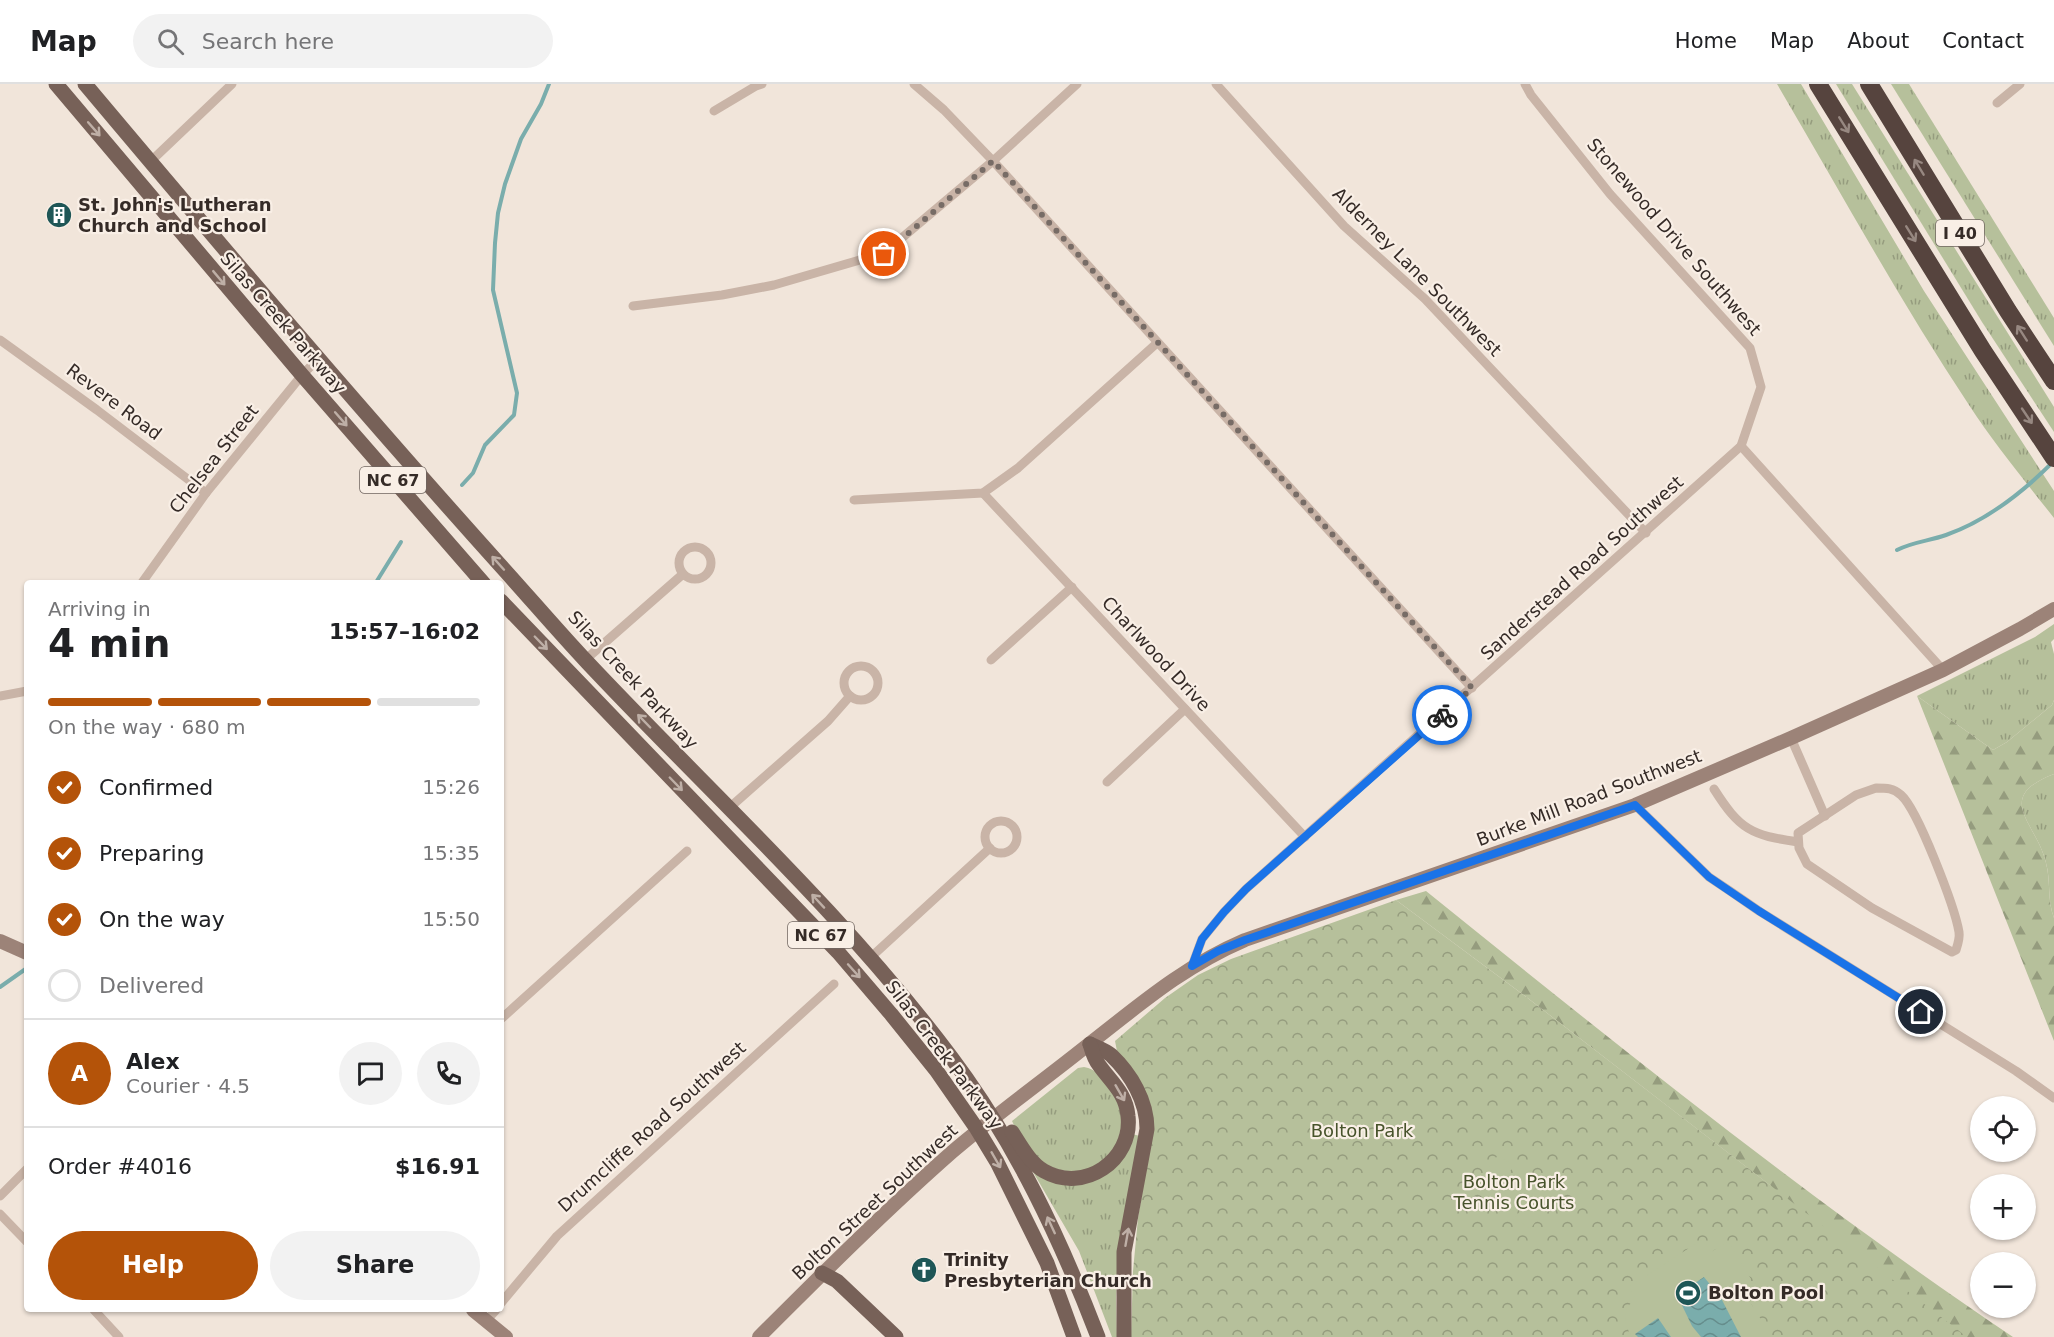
<!DOCTYPE html>
<html lang="en">
<head>
<meta charset="utf-8">
<style>
	:root { --surface:#fff; --page:#f2f2f2; --text:#202124; --muted:#757577; --line:#e0e0e0; --accent:#b45309 }
	body { margin:0; font-family:"DejaVu Sans",sans-serif; background:var(--page); color:var(--text); height:100vh; display:flex; flex-direction:column; font-size:22px; white-space:nowrap }
	* { box-sizing:border-box; margin:0 }
	p { font-size:20px; color:var(--muted) }
	.icon { flex:none; width:33px; height:33px; fill:none; stroke:currentColor; stroke-width:2; stroke-linecap:round; stroke-linejoin:round }
	.map { position:relative; flex:1; overflow:hidden }
	.sheet { position:absolute; left:24px; top:496px; width:480px; height:732px; display:flex; flex-direction:column; background:var(--surface); border-radius:6px; box-shadow:0 2px 4px #0004 }
	.sheet>* { flex:none }
	.controls { position:absolute; left:1970px; top:1012px; display:grid; gap:12px }
	.controls a { display:grid; place-items:center; width:66px; height:66px; border-radius:50%; background:var(--surface); box-shadow:0 2px 4px #0004; font-size:30px }
	.pin { position:absolute; display:grid; place-items:center; width:51px; height:51px; color:#fff; margin:-26px; border:3px solid #fff; border-radius:50%; box-shadow:0 2px 6px #0007 }
	.courier { position:absolute; display:grid; place-items:center; width:60px; height:60px; margin:-30px; border:4px solid #1a73e8; border-radius:50%; background:#fff; color:#222; box-shadow:0 2px 8px #0007 }
	.summary em { font-style:normal; font-weight:800 }
	.summary div { display:flex; flex-direction:column-reverse }
	.summary { display:flex; align-items:center; justify-content:space-between; height:102px; padding:0 24px }
	h1 { font-size:39px; font-weight:800; line-height:45px }
	.bar { display:grid; grid-template-columns:repeat(4,1fr); gap:9px 6px; align-content:center; height:72px; padding:0 24px }
	.bar i { height:8px; border-radius:4px; background:var(--line) }
	.bar .selected { background:var(--accent) }
	.bar p { grid-column:span 4 }
	.line { display:flex; align-items:center; gap:15px; padding:0 24px; border-top:2px solid var(--line) }
	.line div { flex:1 }
	.round { display:grid; place-items:center; flex:none; width:63px; height:63px; border-radius:32px; background:var(--page) }
	ol { padding:0 24px; list-style:none }
	li { display:flex; align-items:center; gap:18px; height:66px }
	li p { margin-inline-start:auto }
	li .icon { padding:6px; border-radius:50%; background:var(--accent); color:#fff; stroke-width:4 }
	li:last-child { color:var(--muted) }
	li i { width:33px; height:33px; border:3px solid var(--line); border-radius:50% }
	.action { display:flex; gap:12px; margin-top:auto; padding:12px 24px }
	.action a { flex:1; height:69px; border-radius:36px; background:var(--accent); color:#fff; font-size:24px; font-weight:800; line-height:69px; text-align:center }
	.action a+a { background:var(--page); color:var(--text) }
	header { display:flex; align-items:center; gap:36px; box-sizing:border-box; height:84px; padding:0 30px; background:var(--surface); border-bottom:2px solid var(--line) }
	header strong { font-size:28px }
	nav { display:flex; gap:33px; margin-inline-start:auto; font-size:21px }
	.search { width:420px; height:54px; background:var(--page); display:flex; align-items:center; gap:15px; box-sizing:border-box; padding:0 21px; border-radius:33px; color:var(--muted); font-size:22px }
	.map>svg:first-child { display:block }
	.grass { fill:url(#grass-tufts) }
	.forest { fill:url(#forest-firs) }
	.park { fill:url(#park-crowns) }
	.pitch { fill:#b6c09b }
	.water { fill:url(#water-waves) }
	.lines { fill:none; stroke-linecap:round; stroke-linejoin:round }
	.stream { stroke:#7aadac; stroke-width:4 }
	.street { stroke:#c9b4a7; stroke-width:9 }
	.secondary { stroke:#9c8378; stroke-width:14 }
	.primary { stroke:#776158; stroke-width:15 }
	.highway { stroke:#56443e; stroke-width:18 }
	.oneway { stroke:#978881 }
	.oneway2 { stroke:#beafa6 }
	.done { stroke:#776c66; stroke-width:6; stroke-dasharray:0 10.8 }
	.route { stroke:#1a73e8; stroke-width:8 }
	.labels { text-anchor:middle; stroke-width:4.5; stroke-linejoin:round; paint-order:stroke }
	.shield { fill:#f9efe6; stroke:#706660; stroke-width:1.5 }
	.shield-label { font-size:16px; font-weight:bold; fill:#352b27 }
	.poi-label { font-size:18px; font-weight:bold; fill:#352b27; stroke:#f9efe6; text-anchor:start }
	.street-label { font-size:18px; fill:#352b27; stroke:#f9efe6 }
	.park-label { font-size:18px; fill:#47532b; stroke:#f9efe6 }
</style>
</head>
<body>
<header>
<strong>Map</strong>
<div class="search"><svg class="icon" aria-label="search" viewBox="0 0 24 24"><circle cx="10" cy="10" r="6"/><path d="M15 15l6 6"/></svg>Search here</div>
<nav><a>Home</a><a>Map</a><a>About</a><a>Contact</a></nav>
</header>
<div class="map">
<svg width="2054" height="1253" viewBox="0 0 2054 1253">
	<defs>
		<pattern id="grass-tufts" width="24" height="20" patternUnits="userSpaceOnUse" patternTransform="scale(1.5)"><rect width="24" height="20" fill="#b6c09b"/><path d="M3 7l-1-3M5 7V3M7 7l1-3M15 17l-1-3M17 17v-4M19 17l1-3" fill="none" stroke="#959c7e"/></pattern>
		<pattern id="forest-firs" width="22" height="20" patternUnits="userSpaceOnUse" patternTransform="scale(1.5)"><rect width="22" height="20" fill="#b6c09b"/><path d="M5 1l3.5 6h-7zM16 11l3.5 6h-7z" fill="#959c7e"/></pattern>
		<pattern id="park-crowns" width="20" height="18" patternUnits="userSpaceOnUse" patternTransform="scale(1.5)"><rect width="20" height="18" fill="#b6c09b"/><path d="M2 6a3 3 0 1 1 6 0M12 15a3 3 0 1 1 6 0" fill="none" stroke="#959c7e"/></pattern>
		<pattern id="water-waves" width="16" height="10" patternUnits="userSpaceOnUse" patternTransform="scale(1.5)"><rect width="16" height="10" fill="#7aadac"/><path d="M0 5q4-4 8 0t8 0" fill="none" stroke="#658d8c"/></pattern>
	</defs>
	<rect width="100%" height="100%" fill="#f1e5da"/>
	<!-- grass -->
	<g class="grass">
		<path d="M 1777,0 L 1801,0 L 1924,207 L 2054,407 L 2054,434 C 2025,397 1995,361 1969,321 C 1900,217 1840,107 1777,0 Z"/>
		<path d="M 1836,0 L 1852,0 L 2054,323 L 2054,348 L 1982,238 Z"/>
		<path d="M 1891,0 L 1909,0 L 2054,234 L 2054,262 Z"/>
		<path d="M 2054,540 L 2054,555 L 2051,558 L 2054,570 L 2054,616 L 2052,621 L 2007,658 L 1993,666 L 1917,612 L 2035,553 Z"/>
		<path d="M 2054,690 L 2054,834 C 2047,816 2051,797 2046,779 C 2037,739 1992,714 2054,690 Z"/>
		<path d="M 1084,983 C 1096,985 1101,993 1109,1002 C 1141,1043 1107,1101 1057,1085 C 1052,1083 1044,1082 1040,1079 C 1027,1069 1019,1051 1012,1037 L 1078,984 Z"/>
		<path d="M 1132,1050 L 1140,1052 L 1120,1153 L 1116,1213 L 1117,1253 L 1112,1253 L 1079,1167 L 1029,1081 L 1075,1100 Z"/>
	</g>
	<!-- forest -->
	<g class="forest">
		<path d="M 1917,612 L 1993,666 L 2007,658 L 2052,621 L 2054,616 L 2054,690 C 1992,714 2037,739 2046,779 C 2051,798 2047,816 2054,834 L 2054,957 Z"/>
		<path d="M 1426,807 C 1617,961 1809,1116 2013,1253 L 1807,1253 L 1771,1102 L 1525,912 L 1396,816 Z"/>
	</g>
	<!-- park -->
	<path class="park" d="M 1396,816 L 1525,912 L 1967,1253 L 1131,1253 L 1133,1187 L 1138,1134 L 1153,1040 L 1117,967 L 1115,957 L 1165,914 L 1198,891 L 1231,875 Z"/>
	<!-- pitch -->
	<g class="pitch">
		<path d="M 1498,1071 L 1514,1082 L 1489,1115 L 1474,1104 Z"/>
		<path d="M 1519,1086 L 1534,1097 L 1510,1131 L 1494,1119 Z"/>
		<path d="M 1539,1101 L 1555,1112 L 1530,1145 L 1515,1134 Z"/>
		<path d="M 1703,1155 L 1711,1168 L 1728,1157 L 1751,1195 L 1740,1202 L 1772,1253 L 1632,1253 C 1623,1239 1621,1225 1636,1215 L 1629,1203 Z"/>
	</g>
	<!-- water -->
	<g class="water">
		<path d="M 1704,1193 L 1721,1214 L 1741,1253 L 1701,1253 L 1692,1242 L 1677,1211 Z"/>
		<path d="M 1658,1234 L 1671,1253 L 1638,1253 L 1635,1250 Z"/>
	</g>
	<g class="lines">
		<!-- stream -->
		<g class="stream">
			<path d="M 462,401 L 473,389 L 485,361 L 514,331 L 517,309 L 493,206 L 495,159 L 498,129 L 505,100 L 521,55 L 541,20 L 549,0"/>
			<path d="M 1897,466 C 1912,458 1929,457 1946,451 C 1986,437 2023,408 2053,378"/>
			<path d="M 375,500 L 401,458"/>
			<path d="M 0,903 L 27,884"/>
		</g>
		<!-- street -->
		<g class="street">
			<path d="M 914,0 L 944,26 L 993,77 L 1472,604"/>
			<path d="M 1216,0 L 1344,142 L 1425,215 L 1646,449"/>
			<path d="M 1525,0 L 1531,11 L 1610,110 L 1750,264 L 1761,303 L 1741,362 L 1943,586"/>
			<path d="M 1997,19 L 2020,0"/>
			<path d="M 714,27 L 756,2 L 762,0"/>
			<path d="M 150,78 L 232,0"/>
			<path d="M 633,222 L 722,211 L 774,201 L 884,169 L 993,77 L 1077,0"/>
			<path d="M 0,256 L 97,326 L 206,409"/>
			<path d="M 983,409 L 1305,753"/>
			<path d="M 854,416 L 983,409 L 1018,384 L 1157,259"/>
			<circle cx="695" cy="479" r="16"/>
			<path d="M 141,500 L 206,409 L 302,291 L 318,275"/>
			<path d="M 585,576 L 683,490"/>
			<path d="M 991,576 L 1072,503"/>
			<circle cx="861" cy="599" r="17"/>
			<path d="M 0,612 L 27,607"/>
			<path d="M 1791,654 L 1825,732"/>
			<path d="M 1107,698 L 1185,625"/>
			<path d="M 1876,704 C 1887,704 1893,704 1901,711 C 1918,726 1955,824 1959,848 C 1960,854 1958,860 1956,866 L 1952,868 L 1872,824 L 1807,780 L 1799,764 L 1798,749 L 1856,711 Z"/>
			<path d="M 1714,705 C 1740,746 1751,751 1798,758"/>
			<path d="M 1635,721 L 1709,793 L 1730,807 L 1759,827 L 2016,987 L 2054,1014"/>
			<path d="M 728,725 L 828,637 L 850,612"/>
			<circle cx="1001" cy="753" r="16"/>
			<path d="M 870,874 L 990,764"/>
			<path d="M 1192,882 L 1202,855 L 1224,828 L 1246,805 L 1741,362"/>
			<path d="M 501,935 L 687,767"/>
			<path d="M 0,1112 L 27,1085"/>
			<path d="M 0,1130 L 27,1158"/>
			<path d="M 501,1219 L 557,1152 L 834,900"/>
			<path d="M 94,1226 L 119,1253"/>
			<path d="M 487,1236 L 496,1226"/>
		</g>
		<!-- secondary -->
		<g class="secondary">
			<path d="M 0,857 L 27,869"/>
			<path d="M 473,1226 L 506,1253"/>
			<path d="M 759,1253 C 822,1190 885,1127 952,1068 C 994,1032 1040,999 1084,964 C 1137,923 1182,883 1245,856 L 1635,721 L 1791,654 L 1943,586 L 2020,545 L 2054,525"/>
		</g>
		<!-- primary -->
		<g class="primary">
			<path d="M 56,0 L 302,291 L 484,500"/>
			<path d="M 85,0 C 221,162 358,323 500,481 C 529,513 557,546 587,578 C 709,708 843,829 951,973 C 1015,1058 1060,1154 1098,1253"/>
			<path d="M 501,517 L 838,868 L 891,930 L 936,986 L 977,1045 L 997,1078 L 1047,1179 L 1074,1253"/>
			<path d="M 1090,960 C 1096,963 1105,966 1111,971 C 1131,990 1147,1017 1147,1045 L 1124,1168 L 1124,1253"/>
			<path d="M 1012,1048 C 1021,1062 1030,1079 1044,1087 C 1084,1110 1133,1076 1128,1032 C 1126,1009 1111,998 1099,981 C 1094,975 1092,967 1090,960"/>
			<path d="M 822,1189 L 837,1197 L 896,1253"/>
		</g>
		<!-- highway -->
		<g class="highway">
			<path d="M 1818,0 L 1983,267 L 2054,374"/>
			<path d="M 1869,0 L 2008,227 L 2054,297"/>
		</g>
	</g>
	<!-- one-way arrows -->
	<defs><path id="oneway-shaft" d="M-6 0H5M1.5-3L5.5 0L1.5 3" fill="none" stroke-width="1.6" stroke-linecap="round" stroke-linejoin="round" transform="scale(1.5)"/></defs>
	<g class="oneway">
		<use href="#oneway-shaft" transform="translate(1844 41) rotate(58)"/>
		<use href="#oneway-shaft" transform="translate(1919 83) rotate(-121)"/>
		<use href="#oneway-shaft" transform="translate(1911 150) rotate(58)"/>
		<use href="#oneway-shaft" transform="translate(2022 249) rotate(-123)"/>
		<use href="#oneway-shaft" transform="translate(2027 332) rotate(56)"/>
	</g>
	<g class="oneway2">
		<use href="#oneway-shaft" transform="translate(94 45) rotate(49)"/>
		<use href="#oneway-shaft" transform="translate(219 194) rotate(50)"/>
		<use href="#oneway-shaft" transform="translate(341 335) rotate(49)"/>
		<use href="#oneway-shaft" transform="translate(498 479) rotate(-132)"/>
		<use href="#oneway-shaft" transform="translate(541 559) rotate(46)"/>
		<use href="#oneway-shaft" transform="translate(644 637) rotate(-134)"/>
		<use href="#oneway-shaft" transform="translate(676 700) rotate(46)"/>
		<use href="#oneway-shaft" transform="translate(818 817) rotate(-133)"/>
		<use href="#oneway-shaft" transform="translate(854 887) rotate(48)"/>
		<use href="#oneway-shaft" transform="translate(1120 1009) rotate(60)"/>
		<use href="#oneway-shaft" transform="translate(996 1076) rotate(60)"/>
		<use href="#oneway-shaft" transform="translate(1051 1141) rotate(-115)"/>
		<use href="#oneway-shaft" transform="translate(1127 1153) rotate(-80)"/>
	</g>
	<g class="lines">
		<!-- done -->
		<path class="done" d="M 884,170 L 993,77 L 1472,604 L 1442,631"/>
		<!-- route -->
		<path class="route" d="M 1442,631 L 1246,805 L 1224,828 L 1202,855 L 1192,882 L 1218,867 L 1245,856 L 1635,721 L 1709,793 L 1759,827 L 1921,928"/>
	</g>
	<!-- icons -->
	<defs>
		<g id="building-disc" transform="scale(1.35)"><circle r="9.5" fill="#1e5656" stroke="#f9efe6"/><path d="M-4-6H4V6H1V3H-1V6H-4ZM-2.5-4.3h1.7v1.8h-1.7ZM.8-4.3h1.7v1.8H.8ZM-2.5-1h1.7V.8h-1.7ZM.8-1h1.7V.8H.8Z" fill="#fff"/></g>
		<g id="church-disc" transform="scale(1.35)"><circle r="9.5" fill="#1e5656" stroke="#f9efe6"/><path d="M-1.2-6h2.4v3.5h3.3v2.4h-3.3V6h-2.4V-.1h-3.3v-2.4h3.3Z" fill="#fff"/></g>
		<g id="stadium-disc" transform="scale(1.35)"><circle r="9.5" fill="#1e5656" stroke="#f9efe6"/><path d="M0-5a6.5 5 0 1 0 0 10a6.5 5 0 1 0 0-10ZM-3.5-1.8h7v3.6h-7Z" fill="#fff"/></g>
	</defs>
	<g fill-rule="evenodd">
		<use href="#building-disc" x="59" y="131"/>
		<use href="#church-disc" x="924" y="1186"/>
		<use href="#stadium-disc" x="1688" y="1209"/>
	</g>
	<g class="labels">
		<!-- shield labels -->
		<g class="shield">
			<rect x="1936" y="136" width="48" height="26" rx="4.5"/>
			<rect x="360" y="383" width="66" height="26" rx="4.5"/>
			<rect x="788" y="838" width="66" height="26" rx="4.5"/>
		</g>
		<g class="shield-label">
			<text x="1960" y="155">I 40</text>
			<text x="393" y="402">NC 67</text>
			<text x="821" y="857">NC 67</text>
		</g>
		<!-- poi labels -->
		<g class="poi-label">
			<text x="78" y="127">St. John's Lutheran<tspan x="78" dy="21">Church and School</tspan></text>
			<text x="944" y="1182">Trinity<tspan x="944" dy="21">Presbyterian Church</tspan></text>
			<text x="1708" y="1215">Bolton Pool</text>
		</g>
		<!-- street labels -->
		<g class="street-label">
			<text transform="translate(1674 153) rotate(49)" y="6">Stonewood Drive Southwest</text>
			<text transform="translate(1417 188) rotate(45)" y="6">Alderney Lane Southwest</text>
			<text transform="translate(283 239) rotate(49)" y="6">Silas Creek Parkway</text>
			<text transform="translate(114 318) rotate(37)" y="6">Revere Road</text>
			<text transform="translate(214 375) rotate(-52)" y="6">Chelsea Street</text>
			<text transform="translate(1582 484) rotate(-42)" y="6">Sanderstead Road Southwest</text>
			<text transform="translate(1156 570) rotate(47)" y="6">Charlwood Drive</text>
			<text transform="translate(633 596) rotate(47)" y="6">Silas Creek Parkway</text>
			<text transform="translate(1589 714) rotate(-21)" y="6">Burke Mill Road Southwest</text>
			<text transform="translate(944 971) rotate(53)" y="6">Silas Creek Parkway</text>
			<text transform="translate(652 1043) rotate(-42)" y="6">Drumcliffe Road Southwest</text>
			<text transform="translate(875 1118) rotate(-43)" y="6">Bolton Street Southwest</text>
		</g>
		<!-- park labels -->
		<g class="park-label">
			<text x="1362" y="1053">Bolton Park</text>
			<text x="1514" y="1104">Bolton Park<tspan x="1514" dy="21">Tennis Courts</tspan></text>
		</g>
	</g>
</svg>
<div class="controls">
<a><svg class="icon" aria-label="locate" viewBox="0 0 24 24"><circle cx="12" cy="12" r="6"/><path d="M12 2v4M12 18v4M2 12h4M18 12h4"/></svg></a>
<a>+</a>
<a>−</a>
</div>
<div class="pin" style="left:884px;top:170px;background:#ea580c"><svg class="icon" aria-label="bag" viewBox="0 0 24 24"><path d="M5 8h14l-1 12H6zM9 8a3 3 0 0 1 6 0"/></svg></div>
<div class="pin" style="left:1921px;top:928px;background:#1f2937"><svg class="icon" aria-label="home" viewBox="0 0 24 24"><path d="M3 11l9-7 9 7M6 9v11h12V9"/></svg></div>
<div class="courier" style="left:1442px;top:631px"><svg class="icon" aria-label="bike" viewBox="0 0 24 24"><circle cx="6" cy="16" r="4"/><circle cx="18" cy="16" r="4"/><path d="M6 16l4-8h5l3 8M10 8l3 8H6M13 5h3"/></svg></div>
<section class="sheet">
<div class="summary"><div><h1>4 min</h1><p>Arriving in</p></div><em>15:57–16:02</em></div>
<div class="bar"><i class="selected"></i><i class="selected"></i><i class="selected"></i><i></i><p>On the way · 680 m</p></div>
<ol>
<li><svg class="icon" aria-label="check" viewBox="0 0 24 24"><path d="M5 12l5 5 9-10"/></svg>Confirmed<p>15:26</p></li>
<li><svg class="icon" aria-label="check" viewBox="0 0 24 24"><path d="M5 12l5 5 9-10"/></svg>Preparing<p>15:35</p></li>
<li><svg class="icon" aria-label="check" viewBox="0 0 24 24"><path d="M5 12l5 5 9-10"/></svg>On the way<p>15:50</p></li>
<li><i></i>Delivered</li>
</ol>
<div class="line" style="height:108px"><b class="round" style="background:var(--accent);color:#fff">A</b><div><b>Alex</b><p>Courier · 4.5</p></div><a class="round"><svg class="icon" aria-label="chat" viewBox="0 0 24 24"><path d="M4 5h16v11H9l-5 4z"/></svg></a><a class="round"><svg class="icon" aria-label="phone" viewBox="0 0 24 24"><path d="M5 4h4l2 5-3 2q2 4 5 5l2-3 5 2v4C11 20 4 13 5 4z"/></svg></a></div>
<div class="line" style="height:78px"><div>Order #4016</div><b>$16.91</b></div>
<div class="action"><a>Help</a><a>Share</a></div>
</section>
</div>
</body>
</html>
